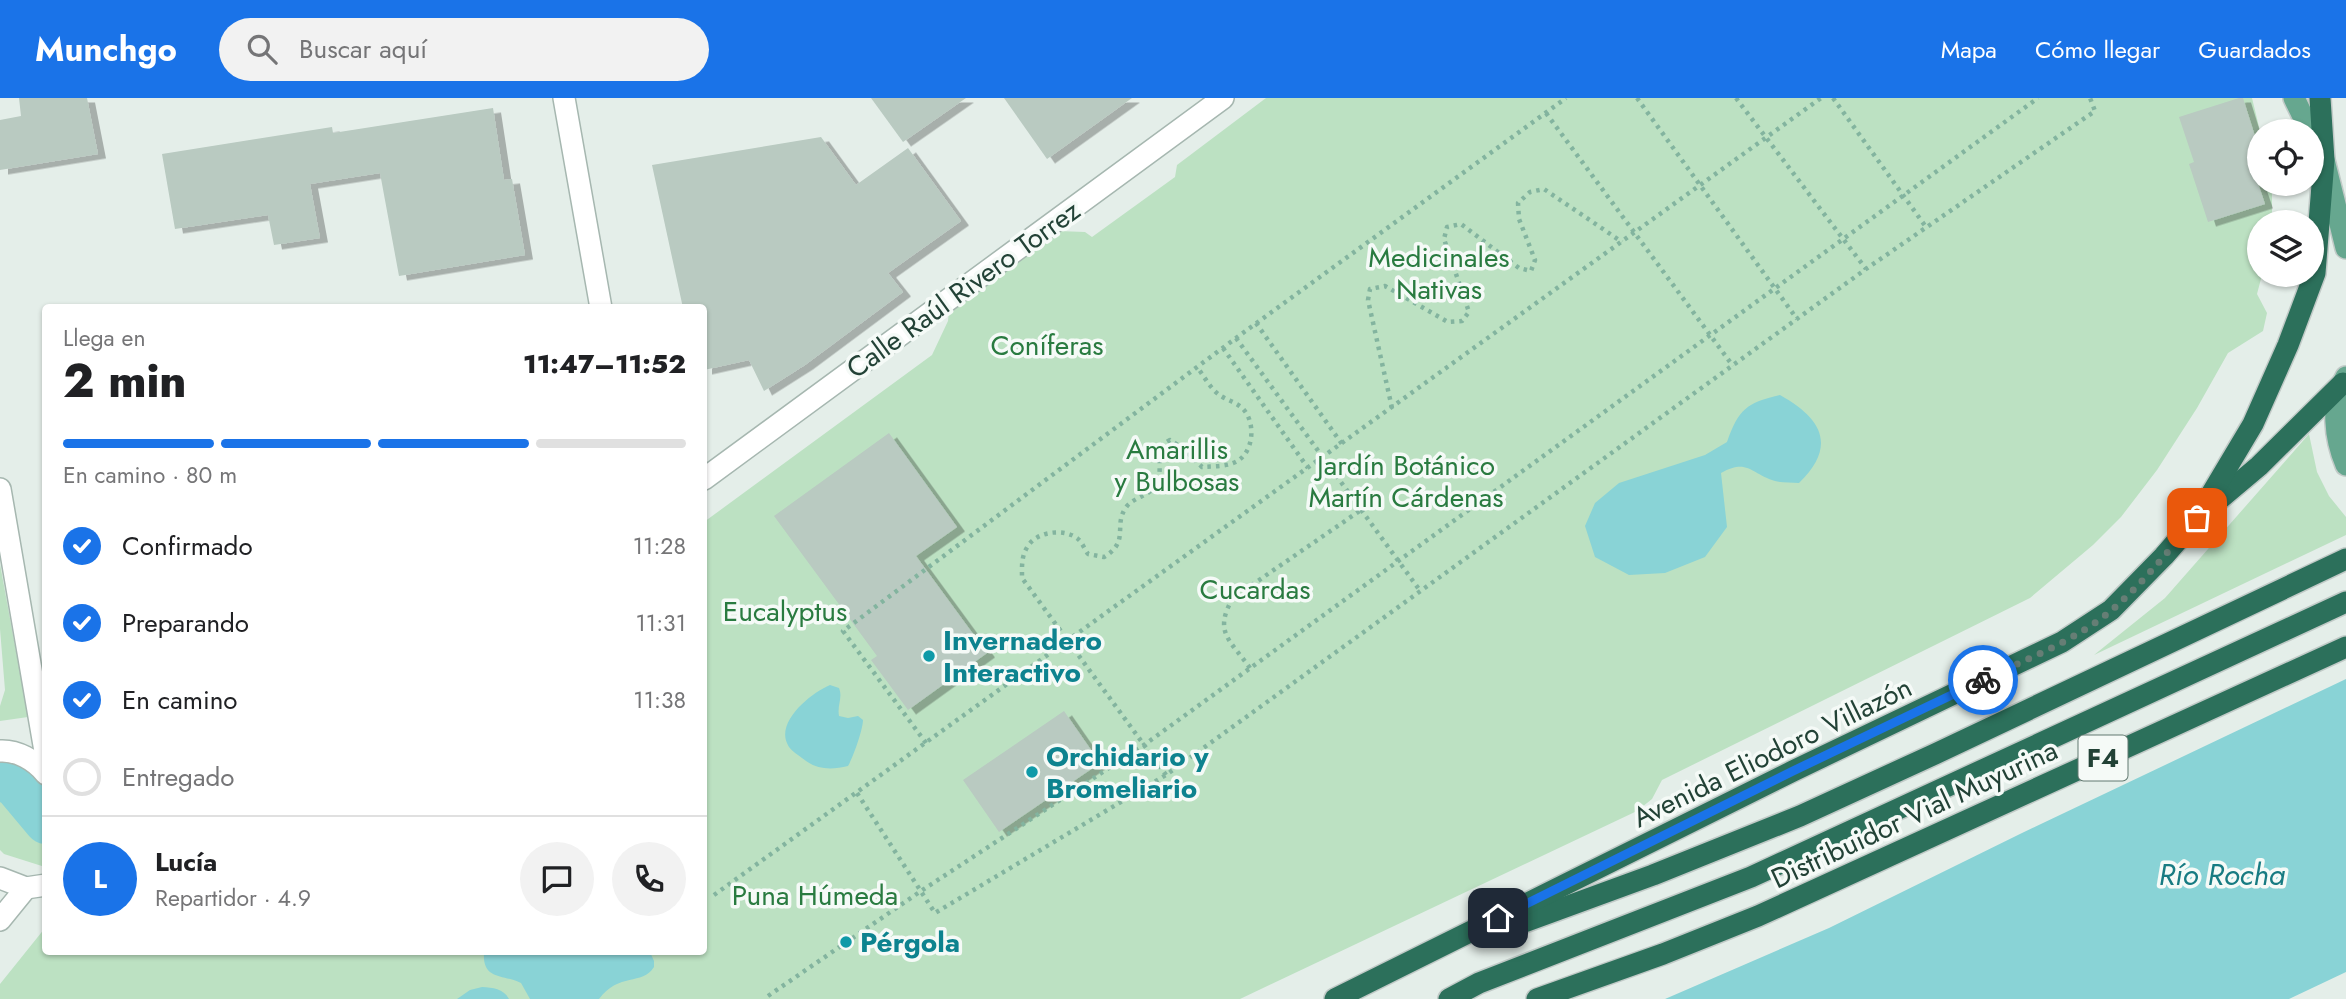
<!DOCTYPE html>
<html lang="es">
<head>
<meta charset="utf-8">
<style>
	:root { --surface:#fff; --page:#f2f2f2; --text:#202124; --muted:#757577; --line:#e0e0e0; --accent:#1a73e8 }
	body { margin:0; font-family:Jost,sans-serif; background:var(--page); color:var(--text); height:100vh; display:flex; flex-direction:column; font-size:26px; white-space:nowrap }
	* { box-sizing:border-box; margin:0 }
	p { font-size:23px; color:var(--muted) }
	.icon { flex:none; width:38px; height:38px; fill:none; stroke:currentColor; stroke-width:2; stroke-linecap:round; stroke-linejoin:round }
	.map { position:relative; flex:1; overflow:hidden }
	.panel { position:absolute; left:42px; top:206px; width:665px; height:651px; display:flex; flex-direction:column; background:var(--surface); border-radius:7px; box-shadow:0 2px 5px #0004 }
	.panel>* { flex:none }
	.buttons { position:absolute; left:2247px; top:21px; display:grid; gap:14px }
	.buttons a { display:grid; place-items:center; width:77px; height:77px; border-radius:50%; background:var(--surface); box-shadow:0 2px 5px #0004; font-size:35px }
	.pin { position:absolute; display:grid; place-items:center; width:60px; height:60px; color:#fff; margin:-30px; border-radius:14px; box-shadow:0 4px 10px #0006 }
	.courier { position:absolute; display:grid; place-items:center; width:70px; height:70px; margin:-35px; border:5px solid #1a73e8; border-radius:50%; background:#fff; color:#222; box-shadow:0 2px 9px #0007 }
	.overview em { font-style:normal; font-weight:800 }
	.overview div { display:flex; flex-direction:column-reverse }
	.overview { display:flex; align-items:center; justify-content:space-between; height:119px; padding:0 21px }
	h1 { font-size:46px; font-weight:800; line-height:52px }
	.bar { display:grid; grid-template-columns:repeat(4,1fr); gap:10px 7px; align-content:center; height:84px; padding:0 21px }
	.bar i { height:9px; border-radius:5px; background:var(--line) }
	.bar .current { background:var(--accent) }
	.bar p { grid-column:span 4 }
	.line { display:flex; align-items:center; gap:18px; padding:0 21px; border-top:2px solid var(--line) }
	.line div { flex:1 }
	.round { display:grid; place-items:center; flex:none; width:74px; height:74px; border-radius:37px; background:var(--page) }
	ol { padding:0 21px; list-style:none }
	li { display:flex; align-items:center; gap:21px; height:77px }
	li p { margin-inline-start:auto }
	li .icon { padding:7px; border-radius:50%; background:var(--accent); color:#fff; stroke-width:4 }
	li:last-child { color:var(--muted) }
	li i { width:38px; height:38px; border:4px solid var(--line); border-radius:50% }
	header { display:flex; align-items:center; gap:42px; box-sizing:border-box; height:98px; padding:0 35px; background:var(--accent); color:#fff }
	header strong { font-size:33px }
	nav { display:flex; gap:38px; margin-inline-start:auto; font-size:24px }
	.search { width:490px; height:63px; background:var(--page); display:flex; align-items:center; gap:18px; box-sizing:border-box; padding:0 24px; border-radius:38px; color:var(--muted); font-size:26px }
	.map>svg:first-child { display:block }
	.green { fill:#bce1c2 }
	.water { fill:#89d3d6 }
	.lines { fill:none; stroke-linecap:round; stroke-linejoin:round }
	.canal { stroke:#89d3d6; stroke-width:44 }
	.building { fill:#b9cac1; filter:url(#shadow) }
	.minor-casing { stroke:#a6b7b0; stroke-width:24 }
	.major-casing { stroke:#c1cac7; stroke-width:24 }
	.highway-casing { stroke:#c1cac7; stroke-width:24 }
	.path { stroke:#83b49f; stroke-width:4.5; stroke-dasharray:3.5 5; stroke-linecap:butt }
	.minor { stroke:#fff; stroke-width:21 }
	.major { stroke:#66a78f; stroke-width:21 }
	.highway { stroke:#2c705b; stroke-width:21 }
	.done { stroke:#667e75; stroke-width:7; stroke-dasharray:0 12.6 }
	.route { stroke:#1a73e8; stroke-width:9 }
	.culture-dot { fill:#0f9aa8; stroke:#f5faf7; stroke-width:2.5 }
	.labels { text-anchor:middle; stroke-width:7; stroke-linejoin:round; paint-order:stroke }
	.shield { fill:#f5faf7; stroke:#617970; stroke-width:2 }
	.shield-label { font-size:26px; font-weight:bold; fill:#224236 }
	.park-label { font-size:28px; fill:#297b40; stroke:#f5faf7 }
	.street-label { font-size:28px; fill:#224236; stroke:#f5faf7 }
	.culture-label { font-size:28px; font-weight:bold; fill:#0d838f; stroke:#f5faf7; text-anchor:start }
	.water-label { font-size:30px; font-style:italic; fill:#177b82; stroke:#f5faf7 }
</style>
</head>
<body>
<header>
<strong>Munchgo</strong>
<div class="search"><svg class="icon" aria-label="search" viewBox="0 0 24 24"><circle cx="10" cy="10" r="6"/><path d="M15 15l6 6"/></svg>Buscar aquí</div>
<nav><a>Mapa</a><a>Cómo llegar</a><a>Guardados</a></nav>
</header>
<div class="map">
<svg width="2346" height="901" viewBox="0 0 2346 901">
	<defs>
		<filter id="shadow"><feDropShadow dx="8" dy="4.5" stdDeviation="0" flood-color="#0004"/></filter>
	</defs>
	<rect width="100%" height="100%" fill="#e4eee9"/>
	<!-- green -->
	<g class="green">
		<path d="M 1266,0 L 2252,0 L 2260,33 L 2259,86 L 2272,86 L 2272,124 L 2259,124 L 2259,177 L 2262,177 L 2257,196 L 2267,215 L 2263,233 L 2228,255 L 2197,310 L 2157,372 L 2121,419 L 2093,447 L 2030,500 L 1662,682 L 1652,701 L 1637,713 L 1240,901 L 0,901 L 0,886 L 45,830 L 46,854 L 704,854 L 704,424 L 932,257 L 948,223 L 951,193 L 1058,133 L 1085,134 L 1092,139 L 1175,79 L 1177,67 Z"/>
		<path d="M 2309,336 L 2317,374 L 2329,398 L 2346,419 L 2346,437 L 2094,557 L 2165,500 Z"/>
		<path d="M 0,466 L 28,619 L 0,623 L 0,608 L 5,592 L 0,531 Z"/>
		<path d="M 0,667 C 20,668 33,680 45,694 L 45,769 L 4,756 L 0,752 Z"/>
	</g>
	<!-- water -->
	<g class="water">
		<path d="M 1780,297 C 1821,320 1838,347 1799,385 C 1791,384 1782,385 1775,383 C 1751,376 1748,360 1721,375 L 1727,429 L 1705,459 L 1665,475 L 1629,477 L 1595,459 L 1585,428 L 1595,405 L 1619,385 L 1705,357 L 1727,344 C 1739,311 1746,305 1780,297 Z"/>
		<path d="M 2346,581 L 2346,874 L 2289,901 L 1665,901 L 1829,830 L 2022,735 Z"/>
		<path d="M 830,587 L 839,590 C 843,600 837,607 839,618 L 848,620 L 858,618 L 863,622 C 863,631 853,660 848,668 C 831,672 816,672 802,660 C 798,657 792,653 789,649 C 773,625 811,595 830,587 Z"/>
		<path d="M 484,854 L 650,854 L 654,863 L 654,869 C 642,888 619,874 599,901 L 530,901 L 521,885 C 502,876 482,882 484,854 Z"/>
		<path d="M 482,889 C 493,890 503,890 509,901 L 457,901 L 470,892 Z"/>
	</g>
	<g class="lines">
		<!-- canal -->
		<path class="canal" d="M 0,678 L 16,688 L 46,724"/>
	</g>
	<!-- building -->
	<g class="building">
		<path d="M 19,0 L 87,0 L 98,56 L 0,72 L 0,22 L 21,18 Z"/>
		<path d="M 871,0 L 966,0 L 903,44 Z"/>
		<path d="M 1004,0 L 1132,0 L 1047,61 Z"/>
		<path d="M 2239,0 L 2243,0 L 2259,51 L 2248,56 L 2265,106 L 2208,124 L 2189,66 L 2194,64 L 2179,19 Z"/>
		<path d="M 493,10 L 504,82 L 512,81 L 525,157 L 399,178 L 380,75 L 310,86 L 320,140 L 274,147 L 268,117 L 175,131 L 162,56 L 332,29 L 333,35 Z"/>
		<path d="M 821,39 L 856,87 L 908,50 L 961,123 L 888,175 L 903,194 L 805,267 L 764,293 L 749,262 L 704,272 L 704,210 L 683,210 L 652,67 Z"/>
		<path d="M 889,335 L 957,429 L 916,458 L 987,555 L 908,612 L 871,562 L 877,558 L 774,418 Z"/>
		<path d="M 1064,613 L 1100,665 L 999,734 L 963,682 Z"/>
	</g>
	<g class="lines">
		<!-- minor casing -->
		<g class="minor-casing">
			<g id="minor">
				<path d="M 564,0 L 601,210"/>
				<path d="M 704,381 L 1223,0"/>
				<path d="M 0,391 L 46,659"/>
				<path d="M 0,653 C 17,652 35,662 46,676"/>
				<path d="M 0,780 L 26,790 L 46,787"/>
				<path d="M 0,822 L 26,790"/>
			</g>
		</g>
		<!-- major casing -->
		<g class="major-casing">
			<g id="major">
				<path d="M 2294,0 L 2310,33"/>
				<path d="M 2312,37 L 2324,62 L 2346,150"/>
				<path d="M 2346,279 C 2330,305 2335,341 2346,367"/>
			</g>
		</g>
		<!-- highway casing -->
		<g class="highway-casing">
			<g id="highway">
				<path d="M 2209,410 L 2259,368 L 2343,285"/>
				<path d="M 1497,834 L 1653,777 L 1800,718 L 1935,656 L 2346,461"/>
				<path d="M 1335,901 L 1793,673 L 2062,544 L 2111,512 L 2164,458 L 2197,420 L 2253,326 L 2288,247 L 2315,175 L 2324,62 L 2320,0"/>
				<path d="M 1449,901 L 1479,885 L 1751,779 L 2346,504"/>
				<path d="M 1537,901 L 1663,856 L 1758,818 L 2346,549"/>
			</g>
		</g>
		<!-- path -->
		<g class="path">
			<path d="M 1637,0 L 1797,221"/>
			<path d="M 1736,0 L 1866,171"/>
			<path d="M 1833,0 L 1926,129"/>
			<path d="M 1546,15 L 1733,268"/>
			<path d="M 1256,225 L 1342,346"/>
			<path d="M 1236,240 L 1421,494"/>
			<path d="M 1223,250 L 1308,370"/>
			<path d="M 1392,310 L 1368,202 L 1370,191 L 1385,188 L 1448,224 L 1462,223 L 1469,214 L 1444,141 L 1447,129 L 1461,126 L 1519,170 L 1531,173 L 1535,162 L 1519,121 L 1518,105 L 1530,94 L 1544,91 L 1622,144"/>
			<path d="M 1250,570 C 1230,542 1213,534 1233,500 L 1361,412"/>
			<path d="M 926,645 L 843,533 L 1236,240 L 1566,0"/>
			<path d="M 1166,677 L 1022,480 C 1022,469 1021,458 1028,448 C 1037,433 1065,430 1078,441 C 1082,444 1085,452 1088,456 L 1104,459 C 1131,443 1112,427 1127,408 C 1136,398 1151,398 1157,385 C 1162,376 1158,359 1160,348 L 1170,342 L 1181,349 L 1202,369 C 1214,368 1229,369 1239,362 C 1254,351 1255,325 1244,312 C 1238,305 1229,303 1221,298 C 1211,292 1204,278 1197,269"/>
			<path d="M 857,695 L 935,815 L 1166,677 L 1866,171 L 2095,13 L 2090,0"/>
			<path d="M 714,797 L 1821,0"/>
			<path d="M 768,898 L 921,793 L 1144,647 L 2038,0"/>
		</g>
		<!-- minor -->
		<use href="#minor" class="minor"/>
		<!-- major -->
		<use href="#major" class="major"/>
		<!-- highway -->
		<use href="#highway" class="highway"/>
	</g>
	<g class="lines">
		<!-- done -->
		<path class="done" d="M 1983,582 C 2026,561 2075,543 2112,512 C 2143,485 2170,451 2197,420"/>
		<!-- route -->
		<path class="route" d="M 1498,820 L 1793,673 L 1983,582"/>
	</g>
	<!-- markers -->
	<g class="culture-dot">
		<circle cx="929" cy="558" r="7"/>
		<circle cx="1032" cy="674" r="7"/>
		<circle cx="846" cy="844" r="7"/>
	</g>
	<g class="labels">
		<!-- shield labels -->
		<rect class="shield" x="2078.5" y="637.5" width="49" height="45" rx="5"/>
		<g class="shield-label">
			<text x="2103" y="669">F4</text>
		</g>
		<!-- park labels -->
		<g class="park-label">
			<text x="1439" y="169">Medicinales<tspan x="1439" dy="32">Nativas</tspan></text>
			<text x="1047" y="257">Coníferas</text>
			<text x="1177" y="361">Amarillis<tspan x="1177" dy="32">y Bulbosas</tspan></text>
			<text x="1406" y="377">Jardín Botánico<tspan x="1406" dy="32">Martín Cárdenas</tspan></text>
			<text x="1255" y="501">Cucardas</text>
			<text x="785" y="523">Eucalyptus</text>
			<text x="815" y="807">Puna Húmeda</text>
		</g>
		<!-- street labels -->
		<g class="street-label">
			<text transform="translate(963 191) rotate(-36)" y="10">Calle Raúl Rivero Torrez</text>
			<text transform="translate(1772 654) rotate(-26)" y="10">Avenida Eliodoro Villazón</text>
			<text transform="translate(1914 716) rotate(-25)" y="10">Distribuidor Vial Muyurina</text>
		</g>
		<!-- culture labels -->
		<g class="culture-label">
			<text x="943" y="552">Invernadero<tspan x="943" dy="32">Interactivo</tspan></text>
			<text x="1046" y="668">Orchidario y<tspan x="1046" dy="32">Bromeliario</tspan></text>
			<text x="860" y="854">Pérgola</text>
		</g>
		<!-- water labels -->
		<g class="water-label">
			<text x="2222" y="787">Río Rocha</text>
		</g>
	</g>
</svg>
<div class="buttons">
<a><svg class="icon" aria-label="locate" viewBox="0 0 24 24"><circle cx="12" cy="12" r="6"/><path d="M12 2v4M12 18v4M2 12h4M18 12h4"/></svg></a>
<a><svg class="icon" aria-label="layers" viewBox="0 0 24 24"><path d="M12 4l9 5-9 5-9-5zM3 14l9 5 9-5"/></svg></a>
</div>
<div class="pin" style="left:2197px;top:420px;background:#ea580c"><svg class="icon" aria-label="bag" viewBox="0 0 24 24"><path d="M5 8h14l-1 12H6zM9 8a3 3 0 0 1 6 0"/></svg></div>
<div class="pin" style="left:1498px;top:820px;background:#1f2937"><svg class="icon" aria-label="home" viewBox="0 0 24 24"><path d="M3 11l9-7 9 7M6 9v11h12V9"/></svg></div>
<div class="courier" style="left:1983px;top:582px"><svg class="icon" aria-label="bike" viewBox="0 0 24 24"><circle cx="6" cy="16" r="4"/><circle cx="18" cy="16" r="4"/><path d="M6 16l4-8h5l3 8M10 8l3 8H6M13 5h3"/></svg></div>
<section class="panel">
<div class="overview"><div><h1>2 min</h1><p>Llega en</p></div><em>11:47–11:52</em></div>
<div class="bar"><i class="current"></i><i class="current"></i><i class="current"></i><i></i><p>En camino · 80 m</p></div>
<ol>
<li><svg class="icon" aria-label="check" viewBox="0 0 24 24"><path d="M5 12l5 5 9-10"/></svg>Confirmado<p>11:28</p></li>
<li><svg class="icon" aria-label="check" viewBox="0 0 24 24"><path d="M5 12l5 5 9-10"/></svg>Preparando<p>11:31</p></li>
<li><svg class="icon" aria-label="check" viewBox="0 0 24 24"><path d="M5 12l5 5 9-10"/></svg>En camino<p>11:38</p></li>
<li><i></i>Entregado</li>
</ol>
<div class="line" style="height:126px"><b class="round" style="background:var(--accent);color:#fff">L</b><div><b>Lucía</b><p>Repartidor · 4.9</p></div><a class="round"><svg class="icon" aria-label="chat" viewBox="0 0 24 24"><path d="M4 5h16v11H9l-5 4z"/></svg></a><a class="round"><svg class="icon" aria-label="phone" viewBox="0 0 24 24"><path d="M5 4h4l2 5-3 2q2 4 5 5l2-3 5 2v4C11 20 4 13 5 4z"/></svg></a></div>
</section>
</div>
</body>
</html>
